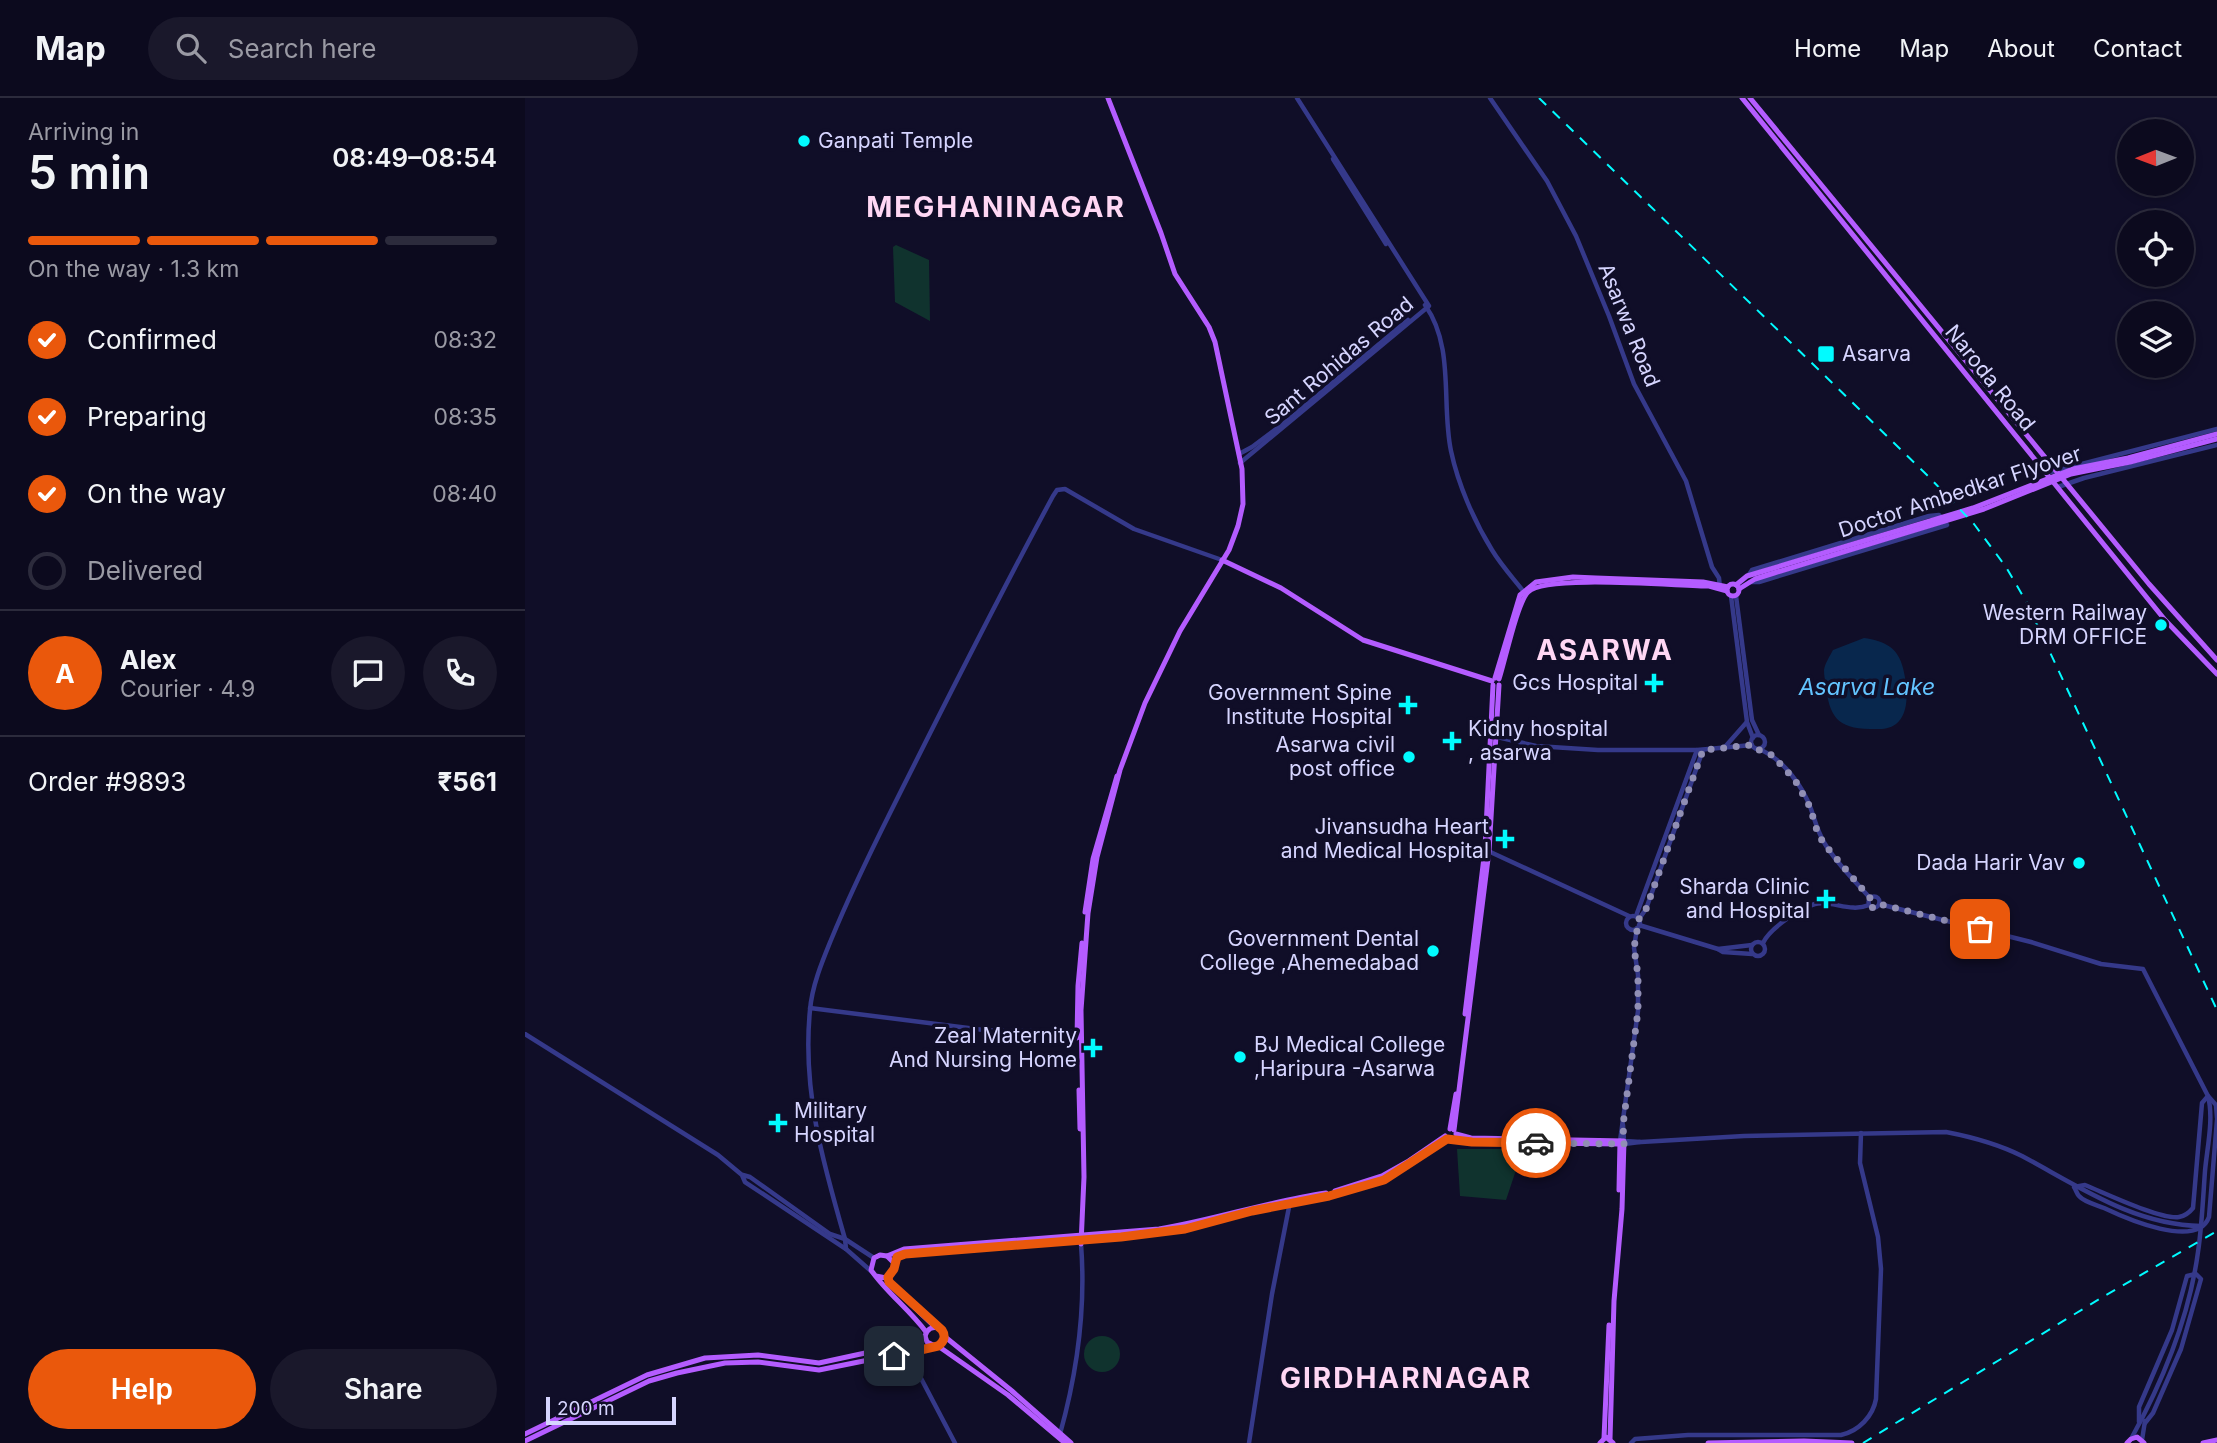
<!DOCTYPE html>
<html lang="en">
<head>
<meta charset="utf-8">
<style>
	:root { --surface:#0c0a1e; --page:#1a182b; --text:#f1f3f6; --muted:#9a9aa4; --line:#2c2b3c; --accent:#ea580c }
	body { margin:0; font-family:Inter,sans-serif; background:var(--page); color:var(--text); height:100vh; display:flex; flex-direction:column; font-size:26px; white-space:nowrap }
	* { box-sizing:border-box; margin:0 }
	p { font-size:23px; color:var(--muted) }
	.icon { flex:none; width:38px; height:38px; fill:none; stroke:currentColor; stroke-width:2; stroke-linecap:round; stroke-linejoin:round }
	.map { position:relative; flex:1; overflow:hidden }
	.side { display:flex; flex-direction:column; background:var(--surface); width:525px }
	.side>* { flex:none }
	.needle { width:46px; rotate:269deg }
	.fabs { position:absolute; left:1592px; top:21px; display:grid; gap:14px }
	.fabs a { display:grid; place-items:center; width:77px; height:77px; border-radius:50%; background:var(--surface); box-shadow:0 4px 10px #0003,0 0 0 2px var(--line); font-size:35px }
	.scale { position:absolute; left:21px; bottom:18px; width:130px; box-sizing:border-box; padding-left:7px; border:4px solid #d6d5ff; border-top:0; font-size:19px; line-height:24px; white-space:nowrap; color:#d6d5ff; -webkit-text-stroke:5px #100e28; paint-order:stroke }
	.pin { position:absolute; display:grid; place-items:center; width:60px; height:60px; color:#fff; margin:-30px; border-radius:14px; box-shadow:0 4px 10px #0006 }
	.courier { position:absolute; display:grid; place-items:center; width:70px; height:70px; margin:-35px; border:5px solid #ea580c; border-radius:50%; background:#fff; color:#222; box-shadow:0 2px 9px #0007 }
	.headline em { font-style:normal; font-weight:600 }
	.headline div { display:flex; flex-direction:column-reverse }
	.headline { display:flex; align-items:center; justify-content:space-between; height:119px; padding:0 28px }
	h1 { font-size:46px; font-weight:600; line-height:52px }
	.bar { display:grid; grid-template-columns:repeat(4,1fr); gap:10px 7px; align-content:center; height:84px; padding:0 28px }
	.bar i { height:9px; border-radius:5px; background:var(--line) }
	.bar .active { background:var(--accent) }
	.bar p { grid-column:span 4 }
	.line { display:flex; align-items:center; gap:18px; padding:0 28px; border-top:2px solid var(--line) }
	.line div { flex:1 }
	.round { display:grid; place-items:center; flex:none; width:74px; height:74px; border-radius:37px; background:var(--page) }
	ol { padding:0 28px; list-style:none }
	li { display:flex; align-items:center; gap:21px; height:77px }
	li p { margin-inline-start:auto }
	li .icon { padding:7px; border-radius:50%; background:var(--accent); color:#fff; stroke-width:4 }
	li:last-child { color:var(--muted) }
	li i { width:38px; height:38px; border:4px solid var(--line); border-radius:50% }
	.action { display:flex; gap:14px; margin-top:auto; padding:14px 28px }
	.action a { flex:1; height:80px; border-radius:42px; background:var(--accent); color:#fff; font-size:28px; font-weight:600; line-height:80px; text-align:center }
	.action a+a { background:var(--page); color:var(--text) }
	header { display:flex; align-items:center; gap:42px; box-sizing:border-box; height:98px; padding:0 35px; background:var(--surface); border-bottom:2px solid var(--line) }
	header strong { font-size:33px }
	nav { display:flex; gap:38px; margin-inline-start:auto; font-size:24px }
	.search { width:490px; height:63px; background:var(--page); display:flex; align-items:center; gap:18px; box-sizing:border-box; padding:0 24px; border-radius:38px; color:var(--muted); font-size:26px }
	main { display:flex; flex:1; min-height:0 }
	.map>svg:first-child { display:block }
	.green { fill:#10332e }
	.water { fill:#08274d }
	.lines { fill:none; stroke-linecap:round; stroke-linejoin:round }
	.minor { stroke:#35398a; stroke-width:4.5 }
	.major { stroke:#b45cff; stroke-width:5 }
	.rail { stroke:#01fbff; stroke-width:2; stroke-dasharray:10 9; stroke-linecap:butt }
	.done { stroke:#918fb4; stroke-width:7; stroke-dasharray:0 12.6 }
	.route { stroke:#ea580c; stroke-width:9 }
	.poi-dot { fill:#01fbff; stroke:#100e28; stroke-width:2.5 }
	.labels { text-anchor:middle; stroke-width:7; stroke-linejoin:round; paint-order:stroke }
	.poi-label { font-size:21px; fill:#d6d5ff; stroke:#100e28; text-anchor:end }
	.street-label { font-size:21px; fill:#d6d5ff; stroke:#100e28 }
	.water-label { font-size:23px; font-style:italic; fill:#63c4ff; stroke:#100e28 }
	.district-label { font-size:28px; font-weight:bold; letter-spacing:2px; fill:#ffd7f4; stroke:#100e28 }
</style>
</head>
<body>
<header>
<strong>Map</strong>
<div class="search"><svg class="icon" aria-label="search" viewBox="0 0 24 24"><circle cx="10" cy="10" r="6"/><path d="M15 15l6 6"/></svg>Search here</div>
<nav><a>Home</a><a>Map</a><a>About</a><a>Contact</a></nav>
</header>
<main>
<section class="side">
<div class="headline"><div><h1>5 min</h1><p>Arriving in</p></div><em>08:49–08:54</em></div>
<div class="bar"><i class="active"></i><i class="active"></i><i class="active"></i><i></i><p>On the way · 1.3 km</p></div>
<ol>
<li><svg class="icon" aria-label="check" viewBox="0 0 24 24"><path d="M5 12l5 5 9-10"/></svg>Confirmed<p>08:32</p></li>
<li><svg class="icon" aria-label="check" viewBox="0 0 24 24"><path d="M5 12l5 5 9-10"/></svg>Preparing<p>08:35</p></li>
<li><svg class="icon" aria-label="check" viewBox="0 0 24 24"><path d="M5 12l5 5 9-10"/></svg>On the way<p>08:40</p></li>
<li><i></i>Delivered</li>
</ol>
<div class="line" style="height:126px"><b class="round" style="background:var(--accent);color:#fff">A</b><div><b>Alex</b><p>Courier · 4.9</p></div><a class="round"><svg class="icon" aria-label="chat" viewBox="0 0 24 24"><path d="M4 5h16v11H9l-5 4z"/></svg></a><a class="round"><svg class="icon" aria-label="phone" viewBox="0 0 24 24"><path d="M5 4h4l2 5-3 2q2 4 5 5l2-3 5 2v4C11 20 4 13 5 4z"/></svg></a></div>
<div class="line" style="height:91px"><div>Order #9893</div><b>₹561</b></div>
<div class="action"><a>Help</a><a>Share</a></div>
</section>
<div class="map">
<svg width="1692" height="1345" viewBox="0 0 1692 1345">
	<rect width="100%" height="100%" fill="#100e28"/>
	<!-- green -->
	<g class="green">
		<path d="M 371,147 L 404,162 L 405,223 L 370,204 L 368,149 Z"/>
		<path d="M 932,1051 L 998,1051 L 981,1102 L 935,1098 Z"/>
		<circle cx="577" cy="1256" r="18"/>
	</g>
	<!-- water -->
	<path class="water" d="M 1339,540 C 1359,543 1373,549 1378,570 C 1382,586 1386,615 1371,626 C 1363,632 1354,631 1345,631 C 1312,631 1304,617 1301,588 C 1300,583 1299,577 1299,572 C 1300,565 1305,558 1308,552 Z"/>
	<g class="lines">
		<!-- minor -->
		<g class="minor">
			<path d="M 965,0 L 1022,83 L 1051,138 L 1084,218 L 1109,286 L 1161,383 L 1187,469 L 1194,480 L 1195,490"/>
			<path d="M 808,61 L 861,146"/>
			<path d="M 900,207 C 930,249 916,306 926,353 C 933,386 949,423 967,452 C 976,467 988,480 999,494"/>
			<path d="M 714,356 L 727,349 L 762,323 L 883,222"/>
			<path d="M 715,365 L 904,208 L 772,0"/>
			<path d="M 1522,375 L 1692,331"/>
			<path d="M 1533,389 L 1559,380 L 1692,347"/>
			<path d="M 1223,478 L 1227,472 L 1404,418 L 1414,417 L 1422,427 L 1234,484 L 1225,484"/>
			<path d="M 1206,498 L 1222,624 L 1228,640"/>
			<path d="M 1211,498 L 1227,622 L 1234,637"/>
			<circle cx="1233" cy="644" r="7"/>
			<path d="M 968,638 L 1011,648 L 1073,652 L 1172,652 L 1227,647"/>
			<path d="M 1199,650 L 1221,625"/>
			<path d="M 1234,651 C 1258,661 1277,687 1286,711 C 1290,723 1293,735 1300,746 C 1312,766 1330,783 1345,800"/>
			<path d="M 961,752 L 1104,818"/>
			<circle cx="1349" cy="804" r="5.5"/>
			<path d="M 1354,806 L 1506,844 L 1576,866 L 1618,871 L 1683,998 C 1689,1021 1682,1050 1680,1073 C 1678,1100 1677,1127 1673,1154 C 1664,1220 1638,1283 1606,1341"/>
			<path d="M 1111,818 L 1172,652"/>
			<circle cx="1108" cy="825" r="7"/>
			<path d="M 1114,821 L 1121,811 L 1178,652"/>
			<path d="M 1114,827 L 1193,851 L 1227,847"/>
			<circle cx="1233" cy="851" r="7"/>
			<path d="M 1238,845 C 1244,831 1275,810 1290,806 C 1307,802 1325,815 1344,807"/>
			<path d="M 1193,851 L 1198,854 L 1227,856"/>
			<path d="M 285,910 L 459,932 L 555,934"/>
			<path d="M 0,936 L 193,1057 L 217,1077 L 220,1084 L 321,1151 L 347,1174"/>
			<path d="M 1692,1020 L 1691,1007 L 1683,998 L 1677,1005 L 1668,1110 C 1664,1115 1660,1118 1654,1119 C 1636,1122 1580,1095 1560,1087 L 1549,1089 C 1551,1092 1552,1096 1554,1098 C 1559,1104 1572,1107 1579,1110 C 1600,1120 1672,1152 1684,1119 L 1692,1022"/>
			<path d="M 1098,1027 L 1099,1043 L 1116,1044 L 1219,1038 L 1421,1034 C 1447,1039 1473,1046 1497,1058 C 1555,1089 1609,1127 1676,1128"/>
			<path d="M 1095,1043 L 1113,913 L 1113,877 L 1109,850 L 1112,830"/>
			<path d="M 1099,1046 L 1115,1044"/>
			<path d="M 218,1077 L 225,1079 L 305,1136 L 320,1141 L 349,1160"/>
			<path d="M 321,1151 L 320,1141 C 298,1065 277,992 285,912 C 287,888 297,864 306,842 C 324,798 345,755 366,713 C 419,607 472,502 528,398 L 532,392 L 540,391 L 609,431 L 697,462"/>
			<path d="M 378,1246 L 430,1345"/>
			<path d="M 1614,1324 L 1614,1309 L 1647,1232 L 1662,1178 L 1671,1176 L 1676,1181 L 1656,1251 L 1628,1315 L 1620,1325"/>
			<path d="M 535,1336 C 552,1275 561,1210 556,1146"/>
			<path d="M 1617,1342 L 1620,1323"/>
			<path d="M 724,1345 L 747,1196 L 765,1104"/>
			<path d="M 1106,1345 L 1110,1341 L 1163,1337 L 1316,1337 C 1334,1333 1348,1318 1351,1301 L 1356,1171 L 1353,1139 L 1335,1065 L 1336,1035"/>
		</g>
		<!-- major -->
		<g class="major">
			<path d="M 1217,0 L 1640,522 L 1692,576"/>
			<path d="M 1225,0 L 1624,486 L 1692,562"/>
			<path d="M 697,462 L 756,490 L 838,542 L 967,583"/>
			<circle cx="1208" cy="492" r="6"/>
			<path d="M 1211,487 L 1222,478 L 1448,410 L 1548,371 L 1603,360 L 1692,336"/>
			<path d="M 1214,491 L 1230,481 L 1249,475 L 1459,411 L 1546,376 L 1605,364 L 1692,341"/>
			<path d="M 970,580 L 995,497 L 1011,484 L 1048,479 L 1071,480 L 1178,484 L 1203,489"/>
			<path d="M 974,581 C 980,563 992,505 1003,494 C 1020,476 1153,488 1184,488 L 1202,493"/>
			<path d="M 560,814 L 568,761 L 592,678"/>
			<path d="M 940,916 L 960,751 L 968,587"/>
			<path d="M 552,940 L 553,888 L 557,845"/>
			<path d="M 554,992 L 555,1031"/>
			<path d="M 925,1031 L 931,996"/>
			<path d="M 929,1032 L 964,753 L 974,587"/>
			<path d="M 931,1036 L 946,1040 L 1099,1043 L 1097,1111 L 1089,1203 L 1085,1341"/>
			<path d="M 928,1041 L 947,1044 L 1093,1046"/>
			<path d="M 1094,1092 L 1095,1043"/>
			<path d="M 810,1093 L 857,1078 L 882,1064 L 920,1038"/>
			<path d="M 556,1146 L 559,1079 L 556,912 L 563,815 L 572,759 L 595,672 L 620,605 L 655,533 L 704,452 L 713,428 L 718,406 L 717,371 L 690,244 L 684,229 L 650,176 L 636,135 L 583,0"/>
			<path d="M 362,1158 L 379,1151 L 634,1131 C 690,1122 744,1103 801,1095"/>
			<path d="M 369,1167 L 372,1159 L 380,1156 L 596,1139 L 660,1131 L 727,1113 L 804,1098 L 859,1082 L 922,1041"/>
			<path d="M 351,1178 L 361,1180 L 367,1176 L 369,1165 L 362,1158 L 355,1157 L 349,1160 L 346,1172 C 362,1195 385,1212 401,1234"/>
			<path d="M 364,1178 L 364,1184 L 368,1189 L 410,1229"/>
			<path d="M 419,1238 L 487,1293 L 546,1345"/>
			<path d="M 413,1248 L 483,1297 L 540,1345"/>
			<path d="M 0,1336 L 122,1277 L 180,1260 L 233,1257 L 294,1265 L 368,1249 L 400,1238"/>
			<path d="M 1079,1340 L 1084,1227"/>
			<path d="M 0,1343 L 124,1283 L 152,1275 L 200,1265 L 233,1264 L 294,1272 L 413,1248 L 418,1244 L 419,1236 L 414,1230 C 407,1228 402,1231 400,1238 L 402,1244 L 410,1248"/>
			<path d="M 1075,1345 L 1081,1339 L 1088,1345"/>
			<path d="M 1183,1345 L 1279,1343 L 1327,1345"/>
			<path d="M 1602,1345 L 1606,1341 L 1612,1339 L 1619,1345"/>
			<path d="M 1678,1345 L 1692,1342"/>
		</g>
		<!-- rail -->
		<g class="rail">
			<path d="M 1014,0 L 1404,379 L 1449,426 L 1481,469 L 1502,505 L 1692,912"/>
			<path d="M 1338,1345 L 1581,1197 L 1692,1133"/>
		</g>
	</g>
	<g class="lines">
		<!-- done -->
		<path class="done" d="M 1011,1045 L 1099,1046 L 1098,1027 L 1113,913 L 1113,877 L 1109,850 L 1114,821 L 1121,811 L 1178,652 L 1227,647 L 1229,650 L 1247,657 L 1270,682 L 1285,709 L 1293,736 L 1300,747 L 1345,800 L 1343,805 L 1345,809 L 1350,810 L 1354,806 L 1455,831"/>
		<!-- route -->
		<path class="route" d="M 369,1258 L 413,1248 C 419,1244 421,1238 417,1232 L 364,1184 L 363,1179 L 369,1171 L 372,1159 L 380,1156 L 596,1139 L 660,1131 L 727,1113 L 804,1098 L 859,1082 L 922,1041 L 947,1044 L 1011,1045"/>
	</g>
	<!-- markers -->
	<g class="poi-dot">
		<circle cx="279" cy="43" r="7"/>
		<rect x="1292" y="247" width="18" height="18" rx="3.5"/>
		<circle cx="1636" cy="527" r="7"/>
		<path d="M1125.5 574.5h7v7h7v7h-7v7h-7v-7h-7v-7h7z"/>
		<path d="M879.5 596.5h7v7h7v7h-7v7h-7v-7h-7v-7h7z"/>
		<path d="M923.5 632.5h7v7h7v7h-7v7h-7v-7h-7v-7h7z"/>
		<circle cx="884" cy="659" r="7"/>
		<path d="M976.5 730.5h7v7h7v7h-7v7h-7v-7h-7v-7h7z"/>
		<circle cx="1554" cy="765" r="7"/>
		<path d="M1297.5 790.5h7v7h7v7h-7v7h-7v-7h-7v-7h7z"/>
		<circle cx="908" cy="853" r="7"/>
		<path d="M564.5 939.5h7v7h7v7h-7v7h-7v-7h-7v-7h7z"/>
		<circle cx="715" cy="959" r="7"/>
		<path d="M249.5 1014.5h7v7h7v7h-7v7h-7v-7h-7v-7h7z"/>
	</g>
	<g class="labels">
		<!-- poi labels -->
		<g class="poi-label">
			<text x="293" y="50" text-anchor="start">Ganpati Temple</text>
			<text x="1317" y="263" text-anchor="start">Asarva</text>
			<text x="1622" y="522">Western Railway<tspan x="1622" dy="24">DRM OFFICE</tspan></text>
			<text x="1113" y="592">Gcs Hospital</text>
			<text x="867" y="602">Government Spine<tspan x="867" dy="24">Institute Hospital</tspan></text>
			<text x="943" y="638" text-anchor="start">Kidny hospital<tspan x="943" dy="24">, asarwa</tspan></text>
			<text x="870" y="654">Asarwa civil<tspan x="870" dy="24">post office</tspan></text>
			<text x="964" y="736">Jivansudha Heart<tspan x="964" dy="24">and Medical Hospital</tspan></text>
			<text x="1540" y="772">Dada Harir Vav</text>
			<text x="1285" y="796">Sharda Clinic<tspan x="1285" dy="24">and Hospital</tspan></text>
			<text x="894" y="848">Government Dental<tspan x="894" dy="24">College ,Ahemedabad</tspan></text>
			<text x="552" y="945">Zeal Maternity<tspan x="552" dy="24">And Nursing Home</tspan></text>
			<text x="729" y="954" text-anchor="start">BJ Medical College<tspan x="729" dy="24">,Haripura -Asarwa</tspan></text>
			<text x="269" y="1020" text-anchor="start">Military<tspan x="269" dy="24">Hospital</tspan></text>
		</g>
		<!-- street labels -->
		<g class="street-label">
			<text transform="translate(1104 227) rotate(68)" y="7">Asarwa Road</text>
			<text transform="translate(814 263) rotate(-40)" y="7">Sant Rohidas Road</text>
			<text transform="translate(1465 280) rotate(51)" y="7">Naroda Road</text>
			<text transform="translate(1435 394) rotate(-18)" y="7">Doctor Ambedkar Flyover</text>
		</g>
		<!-- water labels -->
		<g class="water-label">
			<text x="1342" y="597">Asarva Lake</text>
		</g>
		<!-- district labels -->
		<g class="district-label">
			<text x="471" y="119">MEGHANINAGAR</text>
			<text x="1080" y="562">ASARWA</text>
			<text x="881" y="1290">GIRDHARNAGAR</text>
		</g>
	</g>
</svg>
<div class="fabs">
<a><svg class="needle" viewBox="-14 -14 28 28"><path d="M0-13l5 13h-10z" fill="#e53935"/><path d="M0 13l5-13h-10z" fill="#9a9aa4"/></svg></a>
<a><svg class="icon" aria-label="locate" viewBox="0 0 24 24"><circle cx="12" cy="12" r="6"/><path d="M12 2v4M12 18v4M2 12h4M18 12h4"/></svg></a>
<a><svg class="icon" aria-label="layers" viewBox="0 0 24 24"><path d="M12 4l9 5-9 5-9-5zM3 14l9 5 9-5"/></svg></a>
</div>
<div class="scale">200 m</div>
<div class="pin" style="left:1455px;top:831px;background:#ea580c"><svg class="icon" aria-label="bag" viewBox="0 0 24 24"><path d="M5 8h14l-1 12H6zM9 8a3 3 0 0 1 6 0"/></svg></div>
<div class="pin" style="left:369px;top:1258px;background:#1f2937"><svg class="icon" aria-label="home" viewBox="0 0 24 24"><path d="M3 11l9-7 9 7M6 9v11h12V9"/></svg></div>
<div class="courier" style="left:1011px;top:1045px"><svg class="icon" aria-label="car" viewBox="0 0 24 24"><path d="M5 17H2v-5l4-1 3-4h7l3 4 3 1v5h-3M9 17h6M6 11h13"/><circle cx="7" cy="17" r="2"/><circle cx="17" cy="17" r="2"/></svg></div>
</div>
</main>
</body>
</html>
